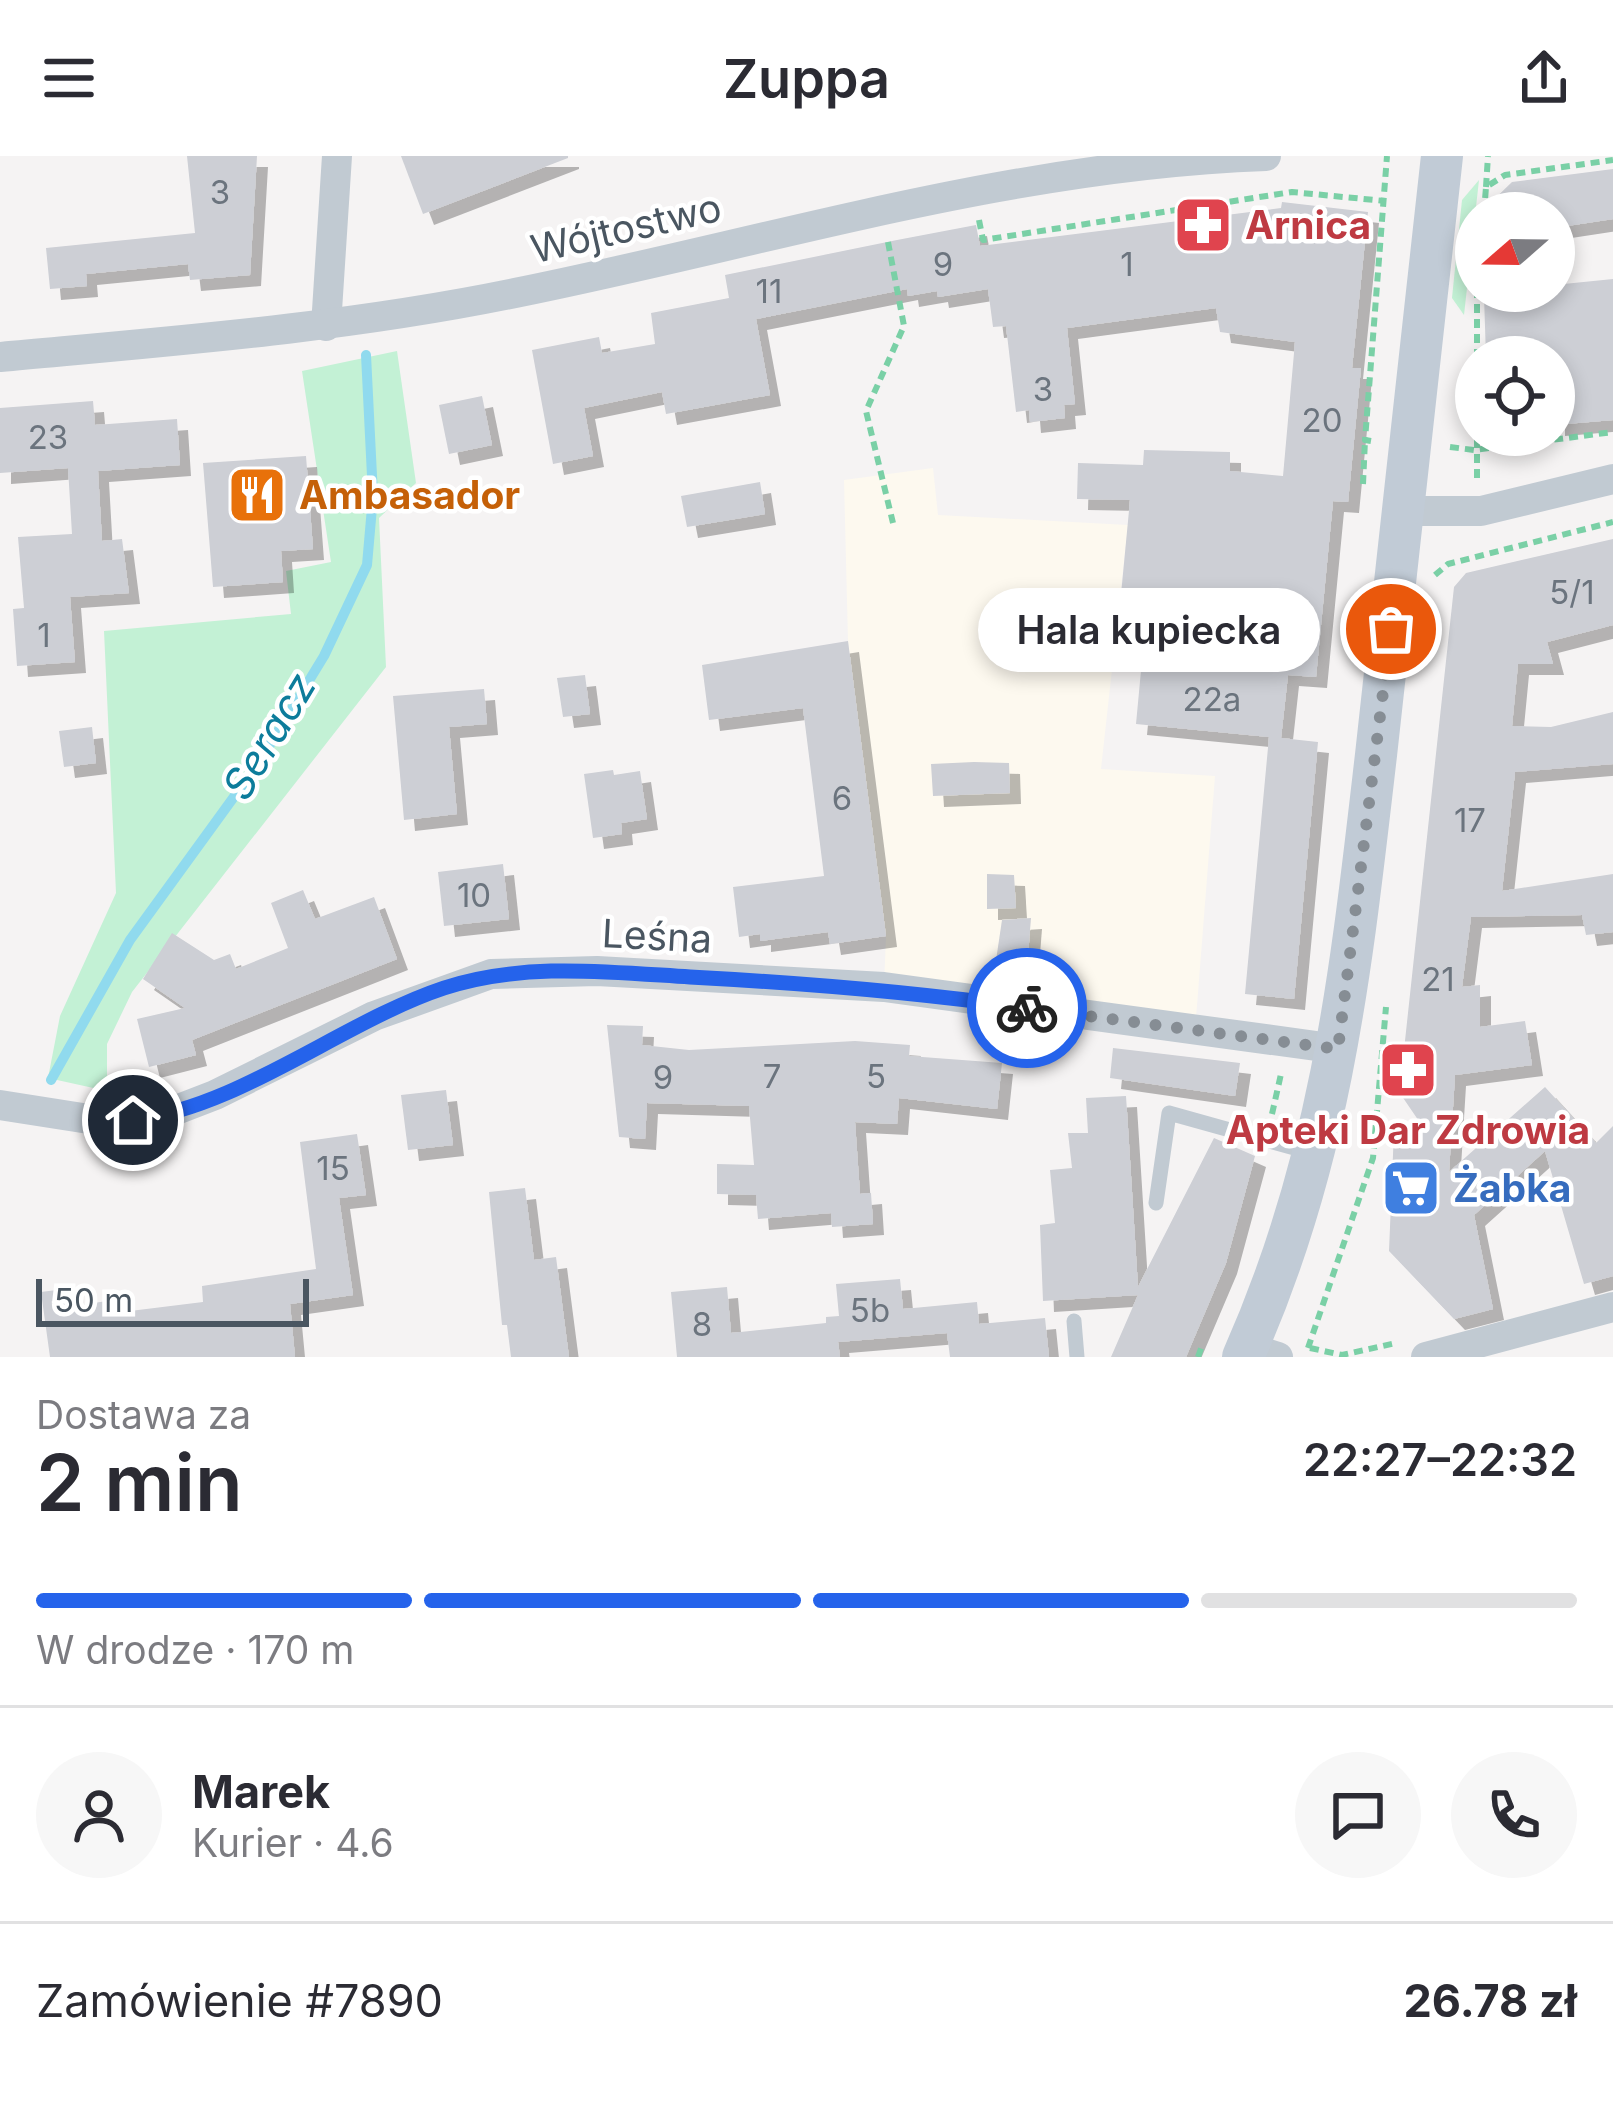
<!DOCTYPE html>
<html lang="pl">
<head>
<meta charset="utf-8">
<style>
	:root { --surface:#fff; --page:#f7f7f7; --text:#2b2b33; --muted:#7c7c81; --line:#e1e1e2; --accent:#2563eb }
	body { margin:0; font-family:Inter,sans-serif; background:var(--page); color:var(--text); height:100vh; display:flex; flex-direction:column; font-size:45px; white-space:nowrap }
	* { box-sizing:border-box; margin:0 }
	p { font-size:39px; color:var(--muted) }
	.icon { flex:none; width:66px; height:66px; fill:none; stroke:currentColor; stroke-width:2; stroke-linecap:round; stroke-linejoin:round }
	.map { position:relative; height:1201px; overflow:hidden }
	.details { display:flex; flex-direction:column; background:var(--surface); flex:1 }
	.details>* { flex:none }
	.needle { width:78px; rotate:250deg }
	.fabs { position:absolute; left:1455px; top:36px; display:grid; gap:24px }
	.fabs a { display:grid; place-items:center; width:120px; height:120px; border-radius:50%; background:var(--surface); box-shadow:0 6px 18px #0003; font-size:60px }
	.scale { position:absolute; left:36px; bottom:30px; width:273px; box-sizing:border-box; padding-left:12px; border:6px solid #4a5661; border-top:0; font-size:33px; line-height:42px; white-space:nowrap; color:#4a5661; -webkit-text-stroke:9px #fff; paint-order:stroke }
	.pin { position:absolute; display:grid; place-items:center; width:102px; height:102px; color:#fff; margin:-51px; border:6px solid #fff; border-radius:50%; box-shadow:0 3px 12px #0007 }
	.courier { position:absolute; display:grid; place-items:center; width:120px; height:120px; margin:-60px; border:9px solid #2563eb; border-radius:50%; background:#fff; color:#222; box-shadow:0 3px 15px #0007 }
	.bubble { position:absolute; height:84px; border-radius:42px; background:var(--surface); box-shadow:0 6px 18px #0003; font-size:39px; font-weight:600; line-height:84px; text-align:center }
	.head em { font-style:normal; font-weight:600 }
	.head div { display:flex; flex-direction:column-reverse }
	.head { display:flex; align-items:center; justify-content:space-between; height:204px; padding:0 36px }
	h1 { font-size:78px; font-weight:600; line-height:90px }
	.bar { display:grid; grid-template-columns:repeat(4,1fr); gap:18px 12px; align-content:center; height:144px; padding:0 36px }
	.bar i { height:15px; border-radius:9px; background:var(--line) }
	.bar .on { background:var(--accent) }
	.bar p { grid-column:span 4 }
	.line { display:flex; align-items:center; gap:30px; padding:0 36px; border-top:3px solid var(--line) }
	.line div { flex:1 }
	.round { display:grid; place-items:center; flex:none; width:126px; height:126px; border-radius:63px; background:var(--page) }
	header { display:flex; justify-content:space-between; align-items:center; height:156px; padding:0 36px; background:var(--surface); font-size:54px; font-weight:600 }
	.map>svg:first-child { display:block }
	.commercial { fill:#fdf9ef }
	.green { fill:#c3f1d5 }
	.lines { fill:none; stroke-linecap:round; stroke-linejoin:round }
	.stream { stroke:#90daee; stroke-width:10 }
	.building { fill:#cdcfd5; filter:url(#shadow) }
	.path { stroke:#7ad0a6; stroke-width:6; stroke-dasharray:9 6; stroke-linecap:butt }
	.service { stroke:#c1cad2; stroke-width:15 }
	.minor { stroke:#c1cad2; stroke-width:30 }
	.secondary { stroke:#c1cbd6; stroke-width:42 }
	.done { stroke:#868d94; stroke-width:12; stroke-dasharray:0 21.6 }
	.route { stroke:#2563eb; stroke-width:15 }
	.labels { text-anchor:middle; stroke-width:9; stroke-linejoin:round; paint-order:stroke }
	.number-label { font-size:33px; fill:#6b747e }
	.health-label { font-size:39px; font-weight:bold; fill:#be3a42; stroke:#fff; text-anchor:start }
	.street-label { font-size:39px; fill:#4a5661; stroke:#fff }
	.food-label { font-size:39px; font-weight:bold; fill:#c56008; stroke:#fff; text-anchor:start }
	.shop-label { font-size:39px; font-weight:bold; fill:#366cbe; stroke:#fff; text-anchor:start }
	.water-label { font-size:42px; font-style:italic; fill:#0c7c9b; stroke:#fff }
</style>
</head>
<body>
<header><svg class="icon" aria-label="menu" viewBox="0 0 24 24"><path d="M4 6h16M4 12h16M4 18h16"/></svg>Zuppa<svg class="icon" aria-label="share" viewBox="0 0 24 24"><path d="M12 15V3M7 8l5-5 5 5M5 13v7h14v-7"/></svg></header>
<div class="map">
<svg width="1613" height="1201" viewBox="0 0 1613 1201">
	<defs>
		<filter id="shadow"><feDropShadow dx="11" dy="11" stdDeviation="0" flood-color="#0004"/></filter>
	</defs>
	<rect width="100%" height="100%" fill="#f5f3f3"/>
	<!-- commercial -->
	<path class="commercial" d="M 933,312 L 938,359 L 1128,369 L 1101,613 L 1215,620 L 1195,875 L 884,831 L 886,780 L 848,485 L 844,324 Z"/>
	<!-- green -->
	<g class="green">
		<path d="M 1479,24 L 1464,159 L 1452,142 L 1462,44 Z"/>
		<path d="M 397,195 L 416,327 L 379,362 L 386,511 L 132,836 L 107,888 L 107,935 L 48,922 L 60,860 L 116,737 L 104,475 L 291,458 L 286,415 L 331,406 L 302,215 Z"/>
	</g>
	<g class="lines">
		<!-- stream -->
		<path class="stream" d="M 51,924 L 130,784 L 260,605 L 324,500 L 367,409 L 373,340 L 366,199"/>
	</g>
	<!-- building -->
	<g class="building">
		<path d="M 187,0 L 257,0 L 250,119 L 190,124 L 188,108 L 86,118 L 87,130 L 50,133 L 46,92 L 195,77 Z"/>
		<path d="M 401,0 L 568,0 L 568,2 L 423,58 Z"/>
		<path d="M 1613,13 L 1613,63 L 1554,72 L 1554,57 L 1480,57 L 1512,26 Z"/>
		<path d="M 1282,46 L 1368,56 L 1352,212 L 1361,212 L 1348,346 L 1333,345 L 1316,521 L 1288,519 L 1281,582 L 1318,586 L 1294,843 L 1245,838 L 1269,581 L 1136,568 L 1142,504 L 1115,502 L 1130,344 L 1077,343 L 1078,307 L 1143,309 L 1144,294 L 1230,296 L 1230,315 L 1283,320 L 1295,186 L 1220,176 L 1216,152 L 1067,172 L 1075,248 L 1064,249 L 1065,262 L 1030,266 L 1029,254 L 1016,256 L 1006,170 L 993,171 L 988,133 L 938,141 L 937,135 L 908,140 L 907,133 L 756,163 L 770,239 L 666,258 L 662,236 L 584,252 L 593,300 L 553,308 L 532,194 L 599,181 L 602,197 L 655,188 L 651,157 L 729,142 L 725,119 L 897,84 L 976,69 L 980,90 L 1281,52 Z"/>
		<path d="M 1613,123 L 1613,264 L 1554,269 L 1554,201 L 1486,201 L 1484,140 L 1486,135 L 1554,135 L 1554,129 Z"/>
		<path d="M 482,240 L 492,289 L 449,298 L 439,249 Z"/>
		<path d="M 93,245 L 95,269 L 177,263 L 180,309 L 98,315 L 102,385 L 122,383 L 129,437 L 70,441 L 75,506 L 17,510 L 13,453 L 24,452 L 18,381 L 72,378 L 68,312 L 0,317 L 0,252 Z"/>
		<path d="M 306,300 L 313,393 L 281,395 L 283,426 L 213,431 L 203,307 Z"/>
		<path d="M 760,326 L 765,358 L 687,371 L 681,340 Z"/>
		<path d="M 1613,383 L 1613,469 L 1547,486 L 1553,508 L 1518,508 L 1512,570 L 1551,571 L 1613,556 L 1613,608 L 1515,616 L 1502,735 L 1613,718 L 1613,776 L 1586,779 L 1582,759 L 1471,761 L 1462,831 L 1480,829 L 1480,871 L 1525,865 L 1532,909 L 1455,919 L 1449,1016 L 1545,931 L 1596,987 L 1613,970 L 1613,1120 L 1584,1128 L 1545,995 L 1474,1059 L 1493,1153 L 1454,1163 L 1389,1095 L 1394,974 L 1427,977 L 1395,930 L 1394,917 L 1404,894 L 1454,431 L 1466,417 Z"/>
		<path d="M 848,485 L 886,780 L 830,788 L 828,776 L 760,785 L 760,778 L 739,781 L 733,731 L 824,720 L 803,552 L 709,564 L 702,509 Z"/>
		<path d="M 585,519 L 590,558 L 563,561 L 557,522 Z"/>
		<path d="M 484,533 L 487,568 L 449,571 L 457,658 L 404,664 L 393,540 Z"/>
		<path d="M 92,571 L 96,607 L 64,611 L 59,575 Z"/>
		<path d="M 974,606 L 1009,607 L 1010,637 L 933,640 L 931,608 Z"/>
		<path d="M 613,614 L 614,619 L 640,615 L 647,663 L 621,667 L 622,678 L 593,682 L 584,618 Z"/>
		<path d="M 503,708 L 509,763 L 444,770 L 438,716 Z"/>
		<path d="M 987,718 L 1014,719 L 1016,752 L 987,753 Z"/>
		<path d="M 303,734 L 315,763 L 374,741 L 397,803 L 192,884 L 196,899 L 149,911 L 137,863 L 185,852 L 143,823 L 172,777 L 214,804 L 230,798 L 236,813 L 288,792 L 271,747 Z"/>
		<path d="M 1031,762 L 1027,812 L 995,811 L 1002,764 Z"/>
		<path d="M 607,869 L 643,870 L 642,889 L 689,894 L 855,885 L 910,889 L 909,900 L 1002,907 L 997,953 L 899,942 L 897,968 L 855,966 L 860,1038 L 871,1037 L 873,1068 L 832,1071 L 831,1057 L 758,1063 L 756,1039 L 717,1038 L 717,1008 L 754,1009 L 749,950 L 647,947 L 645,983 L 619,981 Z"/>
		<path d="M 1113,892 L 1240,907 L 1235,940 L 1110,922 Z"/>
		<path d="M 446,934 L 453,989 L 408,994 L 401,939 Z"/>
		<path d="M 1126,940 L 1138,1131 L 1214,982 L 1255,1000 L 1226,1107 L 1186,1201 L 1111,1201 L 1138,1139 L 1043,1145 L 1040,1069 L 1055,1067 L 1050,1014 L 1072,1012 L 1068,977 L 1088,977 L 1086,942 Z"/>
		<path d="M 357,978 L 366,1039 L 339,1042 L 353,1139 L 290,1148 L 295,1201 L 50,1201 L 41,1136 L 72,1132 L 74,1150 L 120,1143 L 122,1156 L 203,1146 L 202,1130 L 316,1113 L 300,986 Z"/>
		<path d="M 525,1032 L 534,1104 L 556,1101 L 569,1201 L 511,1201 L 507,1169 L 502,1169 L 489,1036 Z"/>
		<path d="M 900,1123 L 903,1153 L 977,1146 L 979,1168 L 1045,1162 L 1049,1201 L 950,1201 L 947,1177 L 838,1186 L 840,1201 L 677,1201 L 671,1136 L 727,1131 L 731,1177 L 826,1167 L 826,1161 L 839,1160 L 836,1128 Z"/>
	</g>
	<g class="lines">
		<!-- path -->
		<g class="path">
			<path d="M 1486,31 L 1488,0"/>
			<path d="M 1484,57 L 1486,31 L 1505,19 L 1613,4"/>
			<path d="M 979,64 L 983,84 L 1292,36 L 1385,45"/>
			<path d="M 888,86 L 904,170 L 866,255 L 893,367"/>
			<path d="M 1371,285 L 1365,284 L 1387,0"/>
			<path d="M 1450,291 L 1474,294 L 1613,276"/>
			<path d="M 1477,322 L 1477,135"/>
			<path d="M 1363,328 L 1365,284"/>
			<path d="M 1435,419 L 1448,408 L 1613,366"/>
			<path d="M 1272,958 L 1281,918"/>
			<path d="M 1308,1192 L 1373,1002 L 1386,851"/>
			<path d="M 1310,1192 L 1342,1199 L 1396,1187"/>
			<path d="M 1198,1201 L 1203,1187"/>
		</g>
		<!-- service -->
		<g class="service">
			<path d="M 1156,1047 L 1169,957 L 1309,996"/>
			<path d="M 1074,1165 L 1077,1201"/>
		</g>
		<!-- minor -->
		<g class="minor">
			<path d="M 326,170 L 337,0"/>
			<path d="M 0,201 C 172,185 345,172 515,137 C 764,87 1010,9 1266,0"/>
			<path d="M 1404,355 L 1481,355 L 1613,323"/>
			<path d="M 0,949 L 108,966 L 158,961 L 215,939 L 374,860 L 491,818 L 597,815 L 884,831 L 1338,893"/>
			<path d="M 1247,1191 L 1278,1201"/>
			<path d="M 1426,1201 L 1613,1151"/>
		</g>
		<!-- secondary -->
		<path class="secondary" d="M 1243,1201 C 1332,1001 1351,814 1376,599 C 1399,399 1419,199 1442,0"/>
	</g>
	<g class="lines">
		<!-- done -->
		<path class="done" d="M 1027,852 L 1338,893 L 1391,473"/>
		<!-- route -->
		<path class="route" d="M 133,964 C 239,952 342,866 444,832 C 523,806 608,816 690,821 C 803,827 914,836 1027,852"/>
	</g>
	<!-- icons -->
	<defs>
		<g id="pharmacy-square" transform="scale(3)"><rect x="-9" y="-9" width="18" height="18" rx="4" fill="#e0444e" stroke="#fff"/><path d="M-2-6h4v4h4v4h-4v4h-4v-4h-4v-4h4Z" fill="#fff"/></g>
		<g id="restaurant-square" transform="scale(3)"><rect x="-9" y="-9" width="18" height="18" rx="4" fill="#e8710a" stroke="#fff"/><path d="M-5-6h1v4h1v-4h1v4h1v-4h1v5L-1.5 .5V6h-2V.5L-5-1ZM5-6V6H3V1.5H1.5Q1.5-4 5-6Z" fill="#fff"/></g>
		<g id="supermarket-square" transform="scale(3)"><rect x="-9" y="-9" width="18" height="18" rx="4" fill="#3f7fe0" stroke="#fff"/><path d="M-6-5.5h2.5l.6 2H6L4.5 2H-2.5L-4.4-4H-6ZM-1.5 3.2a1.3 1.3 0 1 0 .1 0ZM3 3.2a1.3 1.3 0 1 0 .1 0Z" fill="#fff"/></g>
	</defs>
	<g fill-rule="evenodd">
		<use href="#pharmacy-square" x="1203" y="69"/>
		<use href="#restaurant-square" x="257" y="339"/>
		<use href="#pharmacy-square" x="1408" y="914"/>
		<use href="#supermarket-square" x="1411" y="1032"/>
	</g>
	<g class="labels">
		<!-- number labels -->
		<g class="number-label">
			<text x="220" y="48">3</text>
			<text x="943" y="120">9</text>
			<text x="1127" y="120">1</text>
			<text x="769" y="147">11</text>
			<text x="1043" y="245">3</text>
			<text x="1322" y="276">20</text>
			<text x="48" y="293">23</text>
			<text x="1572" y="448">5/1</text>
			<text x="44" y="491">1</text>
			<text x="1212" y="555">22a</text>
			<text x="842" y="654">6</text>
			<text x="1470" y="676">17</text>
			<text x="474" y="751">10</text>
			<text x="1438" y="835">21</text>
			<text x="772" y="932">7</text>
			<text x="876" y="932">5</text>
			<text x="663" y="933">9</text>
			<text x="333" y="1024">15</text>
			<text x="870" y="1166">5b</text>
			<text x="702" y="1180">8</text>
		</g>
		<!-- health labels -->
		<g class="health-label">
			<text x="1245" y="83">Arnica</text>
			<text x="1408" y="988" text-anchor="middle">Apteki Dar Zdrowia</text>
		</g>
		<!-- street labels -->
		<g class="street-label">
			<text transform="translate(626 72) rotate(-13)" y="14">Wójtostwo</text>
			<text transform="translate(657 780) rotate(3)" y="14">Leśna</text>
		</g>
		<!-- food labels -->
		<g class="food-label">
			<text x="299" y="353">Ambasador</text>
		</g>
		<!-- shop labels -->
		<g class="shop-label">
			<text x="1453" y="1046">Żabka</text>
		</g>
		<!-- water labels -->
		<g class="water-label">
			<text transform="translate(269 580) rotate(-59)" y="15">Seracz</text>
		</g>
	</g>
</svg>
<div class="fabs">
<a><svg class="needle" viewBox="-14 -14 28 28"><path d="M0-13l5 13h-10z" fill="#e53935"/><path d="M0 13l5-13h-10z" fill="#7c7c81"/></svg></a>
<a><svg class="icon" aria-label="locate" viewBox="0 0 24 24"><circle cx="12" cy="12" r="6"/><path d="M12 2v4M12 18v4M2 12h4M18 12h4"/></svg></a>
</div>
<div class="scale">50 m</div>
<div class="pin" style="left:1391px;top:473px;background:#ea580c"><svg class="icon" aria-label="bag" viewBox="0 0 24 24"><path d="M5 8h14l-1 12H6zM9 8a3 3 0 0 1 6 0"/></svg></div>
<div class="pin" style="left:133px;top:964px;background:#1f2937"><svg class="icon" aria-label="home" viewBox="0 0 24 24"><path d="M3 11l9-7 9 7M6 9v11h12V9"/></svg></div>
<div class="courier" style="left:1027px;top:852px"><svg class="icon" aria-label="bike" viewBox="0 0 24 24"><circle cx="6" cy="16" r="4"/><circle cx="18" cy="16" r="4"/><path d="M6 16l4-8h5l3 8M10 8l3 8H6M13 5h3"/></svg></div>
<div class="bubble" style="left:978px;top:432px;width:342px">Hala kupiecka</div>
</div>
<section class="details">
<div class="head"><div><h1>2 min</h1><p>Dostawa za</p></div><em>22:27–22:32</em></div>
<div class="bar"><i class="on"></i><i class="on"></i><i class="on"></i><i></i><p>W drodze · 170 m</p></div>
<div class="line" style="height:216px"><a class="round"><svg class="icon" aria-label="person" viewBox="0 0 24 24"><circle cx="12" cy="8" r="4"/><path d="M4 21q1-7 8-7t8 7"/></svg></a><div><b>Marek</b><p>Kurier · 4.6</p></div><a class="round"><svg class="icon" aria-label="chat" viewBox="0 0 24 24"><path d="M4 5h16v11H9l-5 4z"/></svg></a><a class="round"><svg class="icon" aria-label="phone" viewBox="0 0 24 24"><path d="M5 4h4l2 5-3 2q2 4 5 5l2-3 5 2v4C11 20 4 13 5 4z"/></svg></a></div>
<div class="line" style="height:156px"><div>Zamówienie #7890</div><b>26.78 zł</b></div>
</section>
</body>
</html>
